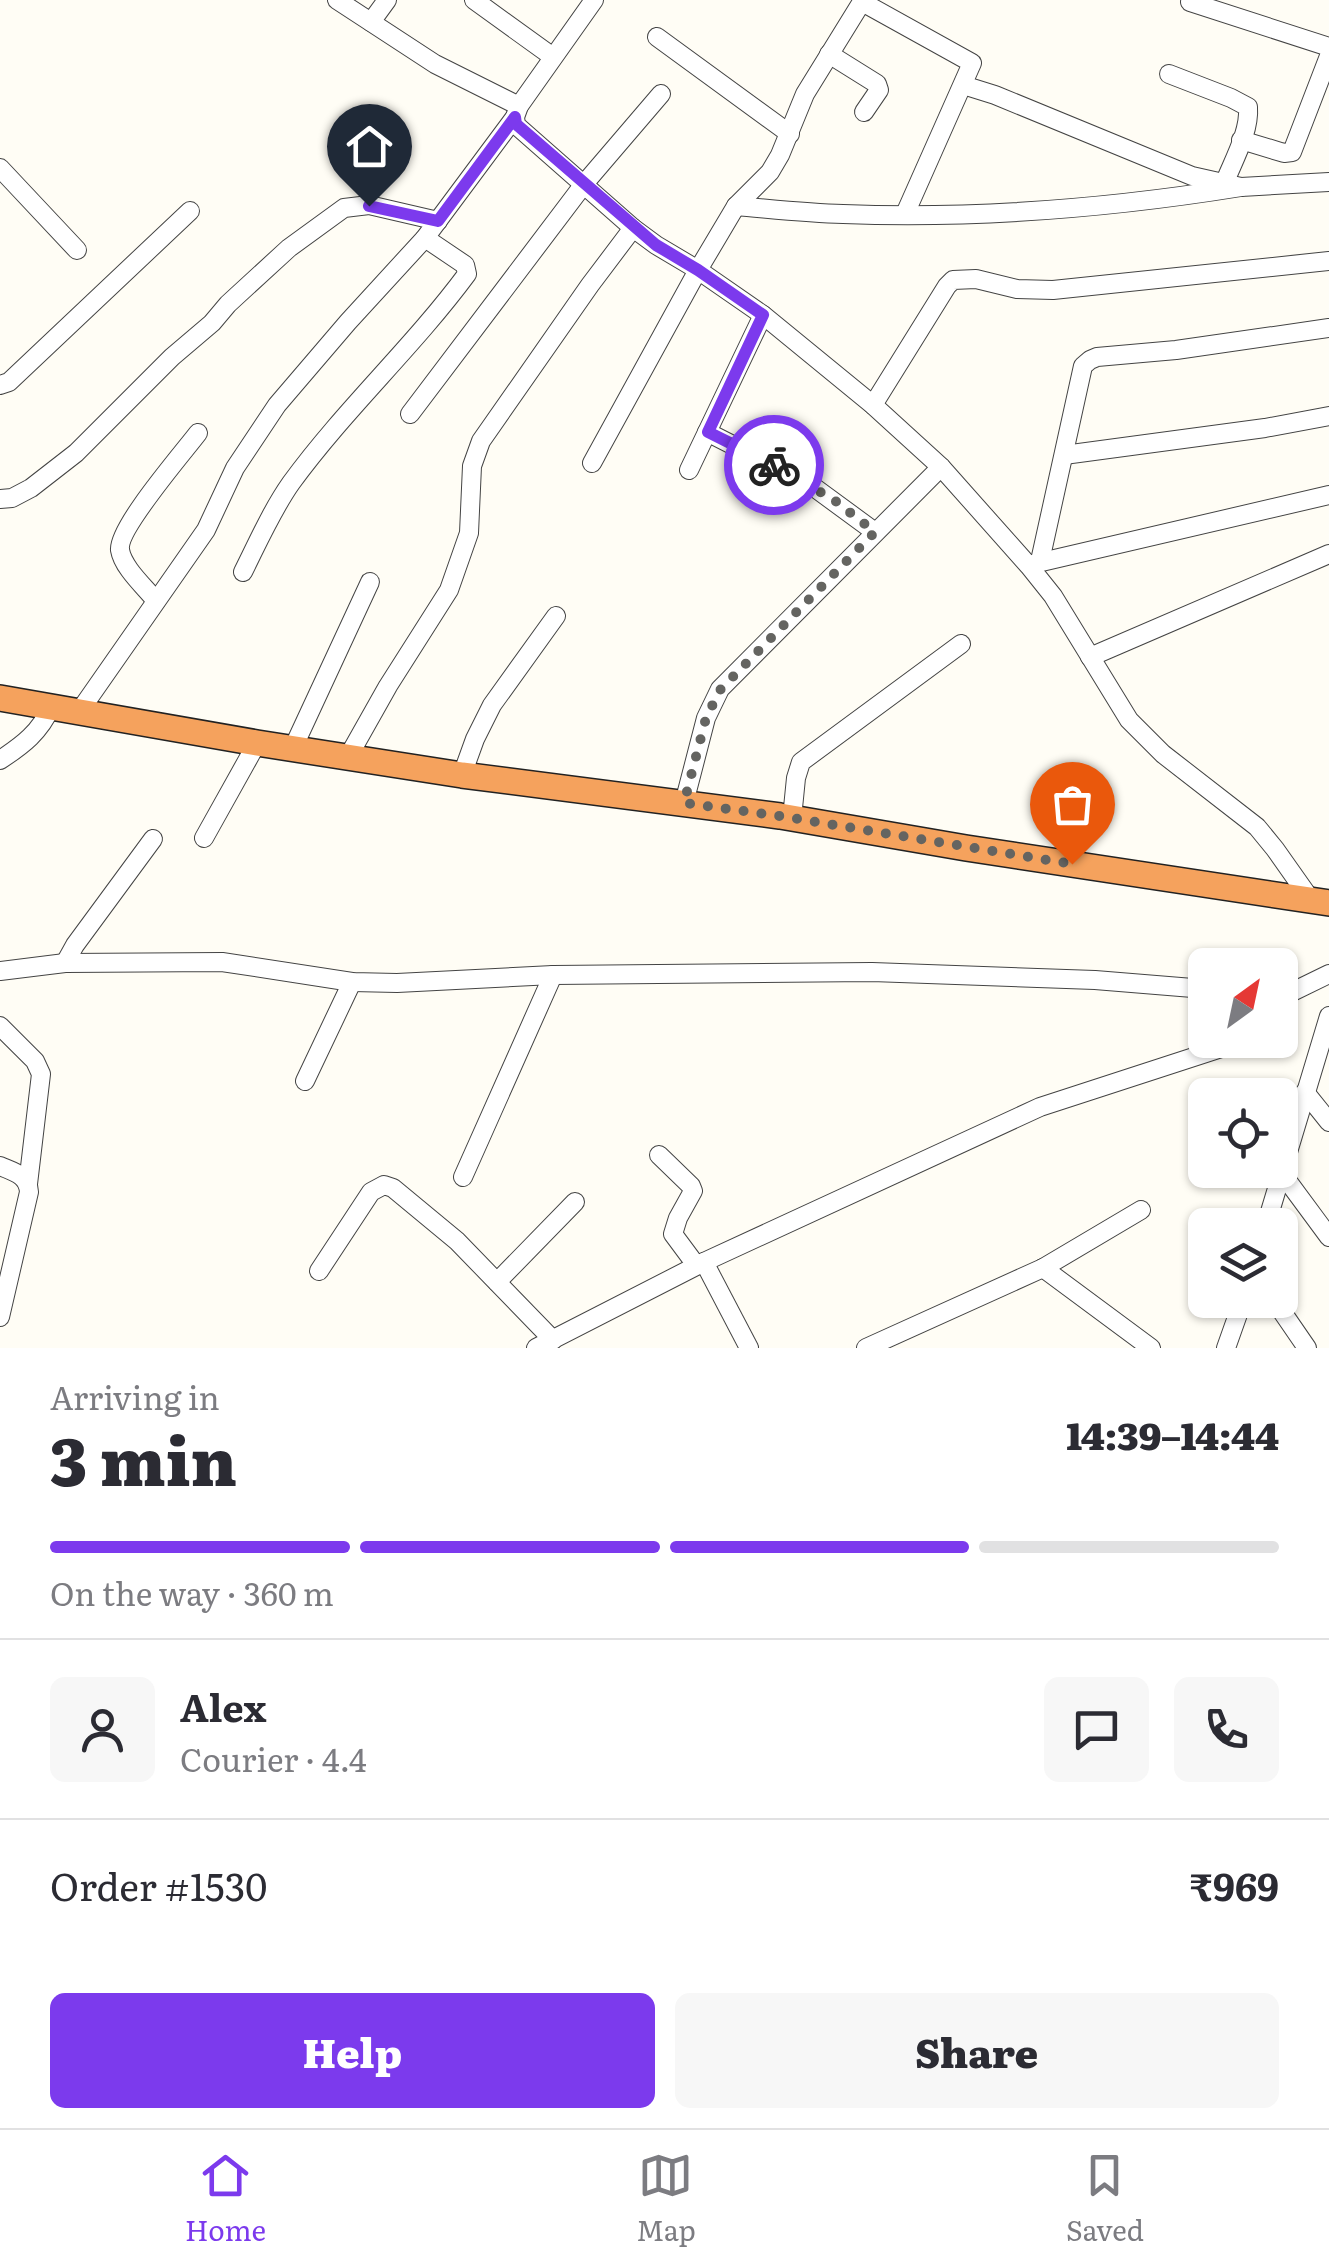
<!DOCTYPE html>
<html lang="en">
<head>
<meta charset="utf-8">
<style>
	:root { --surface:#fff; --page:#f7f7f7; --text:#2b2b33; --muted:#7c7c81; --line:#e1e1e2; --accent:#7c3aed }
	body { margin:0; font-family:Literata,serif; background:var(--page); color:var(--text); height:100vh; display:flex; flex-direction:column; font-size:38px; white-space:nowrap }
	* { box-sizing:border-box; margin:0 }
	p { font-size:32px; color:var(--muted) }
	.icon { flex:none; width:55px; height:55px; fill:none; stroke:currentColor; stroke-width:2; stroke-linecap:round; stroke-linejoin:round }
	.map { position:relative; height:1348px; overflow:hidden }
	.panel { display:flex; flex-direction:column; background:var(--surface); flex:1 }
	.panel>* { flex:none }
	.needle { width:65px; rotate:33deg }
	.controls { position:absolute; left:1188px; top:948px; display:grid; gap:20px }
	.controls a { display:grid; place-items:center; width:110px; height:110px; border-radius:15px; background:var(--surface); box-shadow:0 2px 8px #0004; font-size:50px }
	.pin { position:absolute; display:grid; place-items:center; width:85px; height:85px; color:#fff; margin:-102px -42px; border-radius:50% 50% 50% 0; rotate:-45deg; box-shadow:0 0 10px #0007 }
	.pin .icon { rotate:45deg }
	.courier { position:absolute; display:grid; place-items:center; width:100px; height:100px; margin:-50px; border:8px solid #7c3aed; border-radius:50%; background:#fff; color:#222; box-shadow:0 2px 12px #0007 }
	.headline em { font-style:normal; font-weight:800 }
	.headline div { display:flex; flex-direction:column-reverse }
	.headline { display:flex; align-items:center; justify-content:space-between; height:170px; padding:0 50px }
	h1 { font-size:65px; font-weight:800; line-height:75px }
	.bar { display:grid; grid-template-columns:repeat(4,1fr); gap:15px 10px; align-content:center; height:120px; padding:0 50px }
	.bar i { height:12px; border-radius:8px; background:var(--line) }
	.bar .on { background:var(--accent) }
	.bar p { grid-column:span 4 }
	.line { display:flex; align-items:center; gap:25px; padding:0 50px; border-top:2px solid var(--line) }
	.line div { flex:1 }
	.round { display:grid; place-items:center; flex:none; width:105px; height:105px; border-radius:15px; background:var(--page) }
	.button { display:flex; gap:20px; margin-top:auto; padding:20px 50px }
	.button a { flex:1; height:115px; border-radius:15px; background:var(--accent); color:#fff; font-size:40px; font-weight:800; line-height:115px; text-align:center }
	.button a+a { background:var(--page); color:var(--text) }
	.dock { display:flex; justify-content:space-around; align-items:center; height:140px; border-top:2px solid var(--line); background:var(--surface); font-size:28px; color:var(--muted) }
	.dock a { display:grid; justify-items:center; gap:5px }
	.dock .on { color:var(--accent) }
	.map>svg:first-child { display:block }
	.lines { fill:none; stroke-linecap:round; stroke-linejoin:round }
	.minor-casing { stroke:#444; stroke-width:20 }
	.highway-casing { stroke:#222; stroke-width:28 }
	.minor { stroke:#fff; stroke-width:18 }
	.highway { stroke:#f5a25d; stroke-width:25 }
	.done { stroke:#646461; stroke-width:10; stroke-dasharray:0 18 }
	.route { stroke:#7c3aed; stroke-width:12 }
</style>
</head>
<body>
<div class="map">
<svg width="1329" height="1348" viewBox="0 0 1329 1348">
	<rect width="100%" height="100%" fill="#fffdf5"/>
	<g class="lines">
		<!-- minor casing -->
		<g class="minor-casing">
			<g id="minor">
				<path d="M 337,0 L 435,64 L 519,106"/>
				<path d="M 474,0 L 553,57"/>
				<path d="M 594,0 L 519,106 L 515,117 L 516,125 L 633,228 L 656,245 L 698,270 L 763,315 L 873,405 L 941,467 L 1029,566 L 1053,596 L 1129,720 L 1163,754 L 1257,827 L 1275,849 L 1311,900"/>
				<path d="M 862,2 L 972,63 L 905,214"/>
				<path d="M 1190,2 L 1329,47"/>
				<path d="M 371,22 L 387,0"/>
				<path d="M 657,37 L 790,134"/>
				<path d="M 829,54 L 877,84 L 879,90 L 864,112"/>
				<path d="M 1169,74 L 1231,98 L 1248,107 C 1250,132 1233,161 1224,184"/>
				<path d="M 963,85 L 995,95 L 1192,176 L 1241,187 L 1329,182"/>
				<path d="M 1241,140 L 1284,153 L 1292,152 L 1329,56"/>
				<path d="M 0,168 L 77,250"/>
				<path d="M 736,206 C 772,209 808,213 843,214 C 976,219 1111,208 1241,187"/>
				<path d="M 0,385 L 9,382 L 190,211"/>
				<path d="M 873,405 L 947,286 L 953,280 L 976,279 L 1017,289 L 1053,290 L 1329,261"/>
				<path d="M 410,414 L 584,184 L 661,94"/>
				<path d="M 707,432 L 811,485 L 875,532"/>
				<path d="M 1064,455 L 1265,428 L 1329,416"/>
				<path d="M 592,463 L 698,270 L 736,206 L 770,172 L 780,155 L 805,94 L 863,0"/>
				<path d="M 689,470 L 763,315"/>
				<path d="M 0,499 L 12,498 L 31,488 L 76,453 L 172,357 L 212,323 L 228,304 L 289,248 L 344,208 L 369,205 L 438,221"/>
				<path d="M 1040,561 L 1083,366 L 1090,360 L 1097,357 L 1176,350 L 1329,328"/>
				<path d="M 1033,564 L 1329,495"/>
				<path d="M 243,572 C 258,542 272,510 291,483 C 345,409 413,347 467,274 L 465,265 L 425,238"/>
				<path d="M 156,601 C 145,587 123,568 120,550 C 117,529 182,454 198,433"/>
				<path d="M 1090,657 L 1329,554"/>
				<path d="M 79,712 L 206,530 L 235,468 L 277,405 L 348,322 L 425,238 L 515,117"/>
				<path d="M 293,748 L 370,582"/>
				<path d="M 348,757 L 388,686 L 449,590 L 469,533 L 472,466 L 481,441 L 590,285 L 633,228"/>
				<path d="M 0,760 C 23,745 40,732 51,707"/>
				<path d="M 462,775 L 475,739 L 492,705 L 556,616"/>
				<path d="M 684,803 L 706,718 L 720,689 L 941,467"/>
				<path d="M 792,818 L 796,778 L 801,762 L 961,644"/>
				<path d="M 204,838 L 257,743"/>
				<path d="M 65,963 L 75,945 L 153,839"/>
				<path d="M 0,971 L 65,963 L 222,962 L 352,982 L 397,983 L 553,975 L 872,972 L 1095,980 L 1205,989"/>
				<path d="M 1280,994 L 1290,993 L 1329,974"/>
				<path d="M 1280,1020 L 1290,993"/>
				<path d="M 0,1026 L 35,1061 L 41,1074 L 28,1184"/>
				<path d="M 305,1081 L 352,982"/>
				<path d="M 1305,1092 L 1329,1122"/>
				<path d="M 659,1155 L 691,1186 L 693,1191 L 678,1218 L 673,1234 L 696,1265"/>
				<path d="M 0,1166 C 14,1172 28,1175 29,1192 L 0,1317"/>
				<path d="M 1281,1172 L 1329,1237"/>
				<path d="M 463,1177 L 553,975"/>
				<path d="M 1266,1225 L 1329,1016"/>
				<path d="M 704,1262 L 749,1348"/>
				<path d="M 1043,1268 L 1151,1348"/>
				<path d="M 319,1271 L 371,1192 L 384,1185 L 393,1188 L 457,1241 L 553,1340"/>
				<path d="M 497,1282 L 575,1202"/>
				<path d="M 1274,1300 L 1307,1348"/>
				<path d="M 536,1348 L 704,1262 L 1040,1107 L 1246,1040"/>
				<path d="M 866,1348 L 1043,1268 L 1141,1210"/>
				<path d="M 1226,1348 L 1243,1300"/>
			</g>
		</g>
		<!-- highway casing -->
		<g class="highway-casing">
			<path id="highway" d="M 0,698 L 257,743 L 462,775 L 780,816 L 966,848 L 1329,903"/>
		</g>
		<!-- minor -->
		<use href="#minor" class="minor"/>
		<!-- highway -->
		<use href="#highway" class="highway"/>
	</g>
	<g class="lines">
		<!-- done -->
		<path class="done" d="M 774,465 L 834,500 L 875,532 L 720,690 L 706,718 L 684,803 L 780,816 L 1072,864"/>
		<!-- route -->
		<path class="route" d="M 369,206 L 438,221 L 515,117 L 516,124 L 656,245 L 698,270 L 763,315 L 708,432 L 774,465"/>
	</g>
</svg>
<div class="controls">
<a><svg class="needle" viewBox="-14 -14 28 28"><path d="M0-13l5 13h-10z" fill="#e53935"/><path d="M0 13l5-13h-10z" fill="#7c7c81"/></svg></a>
<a><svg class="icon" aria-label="locate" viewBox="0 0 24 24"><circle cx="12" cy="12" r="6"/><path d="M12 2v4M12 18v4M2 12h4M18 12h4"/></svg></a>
<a><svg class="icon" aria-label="layers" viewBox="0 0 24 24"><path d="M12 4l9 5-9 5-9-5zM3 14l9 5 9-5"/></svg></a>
</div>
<div class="pin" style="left:1072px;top:864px;background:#ea580c"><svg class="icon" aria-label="bag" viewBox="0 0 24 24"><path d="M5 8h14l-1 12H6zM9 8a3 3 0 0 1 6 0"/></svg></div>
<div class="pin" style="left:369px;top:206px;background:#1f2937"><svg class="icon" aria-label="home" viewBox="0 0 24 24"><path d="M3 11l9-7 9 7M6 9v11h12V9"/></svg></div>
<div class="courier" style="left:774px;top:465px"><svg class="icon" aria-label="bike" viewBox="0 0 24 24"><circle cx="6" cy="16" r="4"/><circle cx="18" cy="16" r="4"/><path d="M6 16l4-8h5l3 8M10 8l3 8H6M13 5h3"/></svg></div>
</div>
<section class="panel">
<div class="headline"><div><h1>3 min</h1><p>Arriving in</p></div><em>14:39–14:44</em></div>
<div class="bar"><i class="on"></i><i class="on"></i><i class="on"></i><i></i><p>On the way · 360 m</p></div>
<div class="line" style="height:180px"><a class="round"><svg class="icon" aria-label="person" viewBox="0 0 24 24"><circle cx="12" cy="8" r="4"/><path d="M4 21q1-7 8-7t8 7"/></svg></a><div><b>Alex</b><p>Courier · 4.4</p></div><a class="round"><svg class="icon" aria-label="chat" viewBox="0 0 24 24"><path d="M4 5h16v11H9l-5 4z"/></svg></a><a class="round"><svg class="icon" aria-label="phone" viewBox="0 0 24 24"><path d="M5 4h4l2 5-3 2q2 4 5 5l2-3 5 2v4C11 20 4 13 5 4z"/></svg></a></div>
<div class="line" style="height:130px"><div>Order #1530</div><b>₹969</b></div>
<div class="button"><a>Help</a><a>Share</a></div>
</section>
<nav class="dock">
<a class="on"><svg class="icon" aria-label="home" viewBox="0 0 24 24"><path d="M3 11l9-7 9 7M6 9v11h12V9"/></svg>Home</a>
<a><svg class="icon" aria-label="map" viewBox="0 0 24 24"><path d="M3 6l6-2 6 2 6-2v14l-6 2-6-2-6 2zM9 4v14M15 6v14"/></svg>Map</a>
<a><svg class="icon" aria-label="saved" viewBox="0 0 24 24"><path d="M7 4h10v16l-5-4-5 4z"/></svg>Saved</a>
</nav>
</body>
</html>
